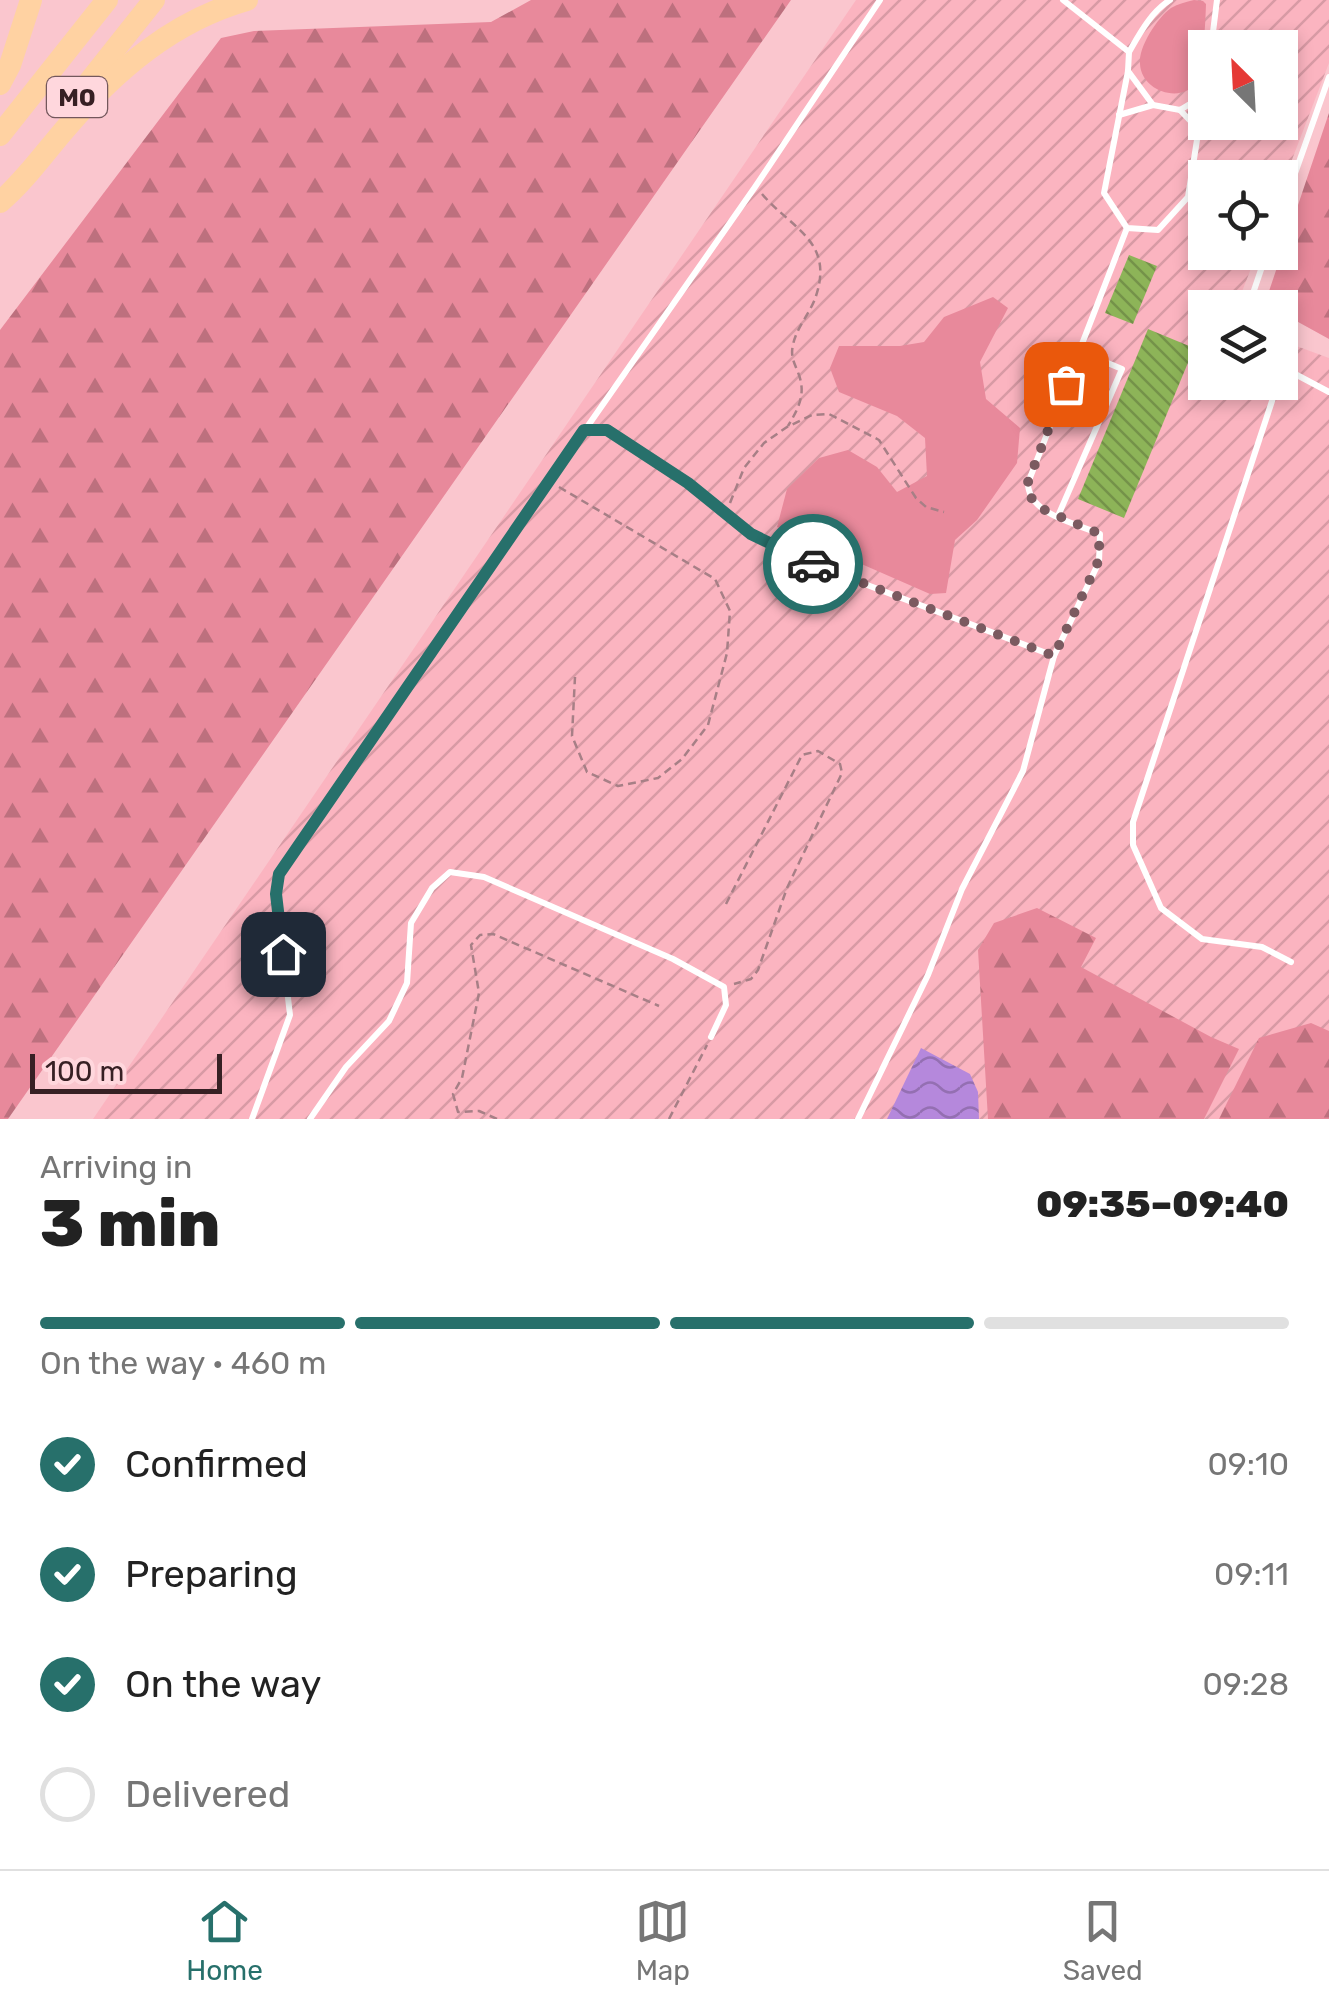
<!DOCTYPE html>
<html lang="en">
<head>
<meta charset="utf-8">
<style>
	:root { --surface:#fff; --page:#f6f6f6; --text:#222; --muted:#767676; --line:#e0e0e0; --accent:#27706b }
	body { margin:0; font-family:Rubik,sans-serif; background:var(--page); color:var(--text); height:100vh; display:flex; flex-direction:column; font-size:38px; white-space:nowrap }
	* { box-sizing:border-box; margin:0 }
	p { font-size:32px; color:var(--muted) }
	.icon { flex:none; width:55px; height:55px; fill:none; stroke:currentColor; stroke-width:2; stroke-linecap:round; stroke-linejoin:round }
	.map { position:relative; height:1119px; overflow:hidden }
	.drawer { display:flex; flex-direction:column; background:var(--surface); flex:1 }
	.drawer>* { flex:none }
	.needle { width:65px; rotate:336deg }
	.tools { position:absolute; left:1188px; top:30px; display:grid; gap:20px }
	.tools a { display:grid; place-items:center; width:110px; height:110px; border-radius:0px; background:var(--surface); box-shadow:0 5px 15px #0003; font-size:50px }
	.scale { position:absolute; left:30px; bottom:25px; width:192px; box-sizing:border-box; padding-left:10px; border:5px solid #372024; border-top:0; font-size:28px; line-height:35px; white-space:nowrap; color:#372024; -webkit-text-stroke:8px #ffd7dd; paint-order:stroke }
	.pin { position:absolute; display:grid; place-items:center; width:85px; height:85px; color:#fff; margin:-42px; border-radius:20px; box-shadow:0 5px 15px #0006 }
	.courier { position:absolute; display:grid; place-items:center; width:100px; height:100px; margin:-50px; border:8px solid #27706b; border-radius:50%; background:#fff; color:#222; box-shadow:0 2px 12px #0007 }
	.headline em { font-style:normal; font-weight:800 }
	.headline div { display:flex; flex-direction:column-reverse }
	.headline { display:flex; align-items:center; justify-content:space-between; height:170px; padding:0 40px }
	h1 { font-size:65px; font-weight:800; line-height:75px }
	.bar { display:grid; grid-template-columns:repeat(4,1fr); gap:15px 10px; align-content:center; height:120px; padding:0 40px }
	.bar i { height:12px; border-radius:8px; background:var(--line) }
	.bar .active { background:var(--accent) }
	.bar p { grid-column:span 4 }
	ol { padding:0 40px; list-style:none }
	li { display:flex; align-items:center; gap:30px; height:110px }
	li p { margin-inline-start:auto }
	li .icon { padding:10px; border-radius:50%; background:var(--accent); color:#fff; stroke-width:4 }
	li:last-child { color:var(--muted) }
	li i { width:55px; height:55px; border:5px solid var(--line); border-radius:50% }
	.menu { display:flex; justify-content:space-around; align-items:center; height:140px; border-top:2px solid var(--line); background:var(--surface); font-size:28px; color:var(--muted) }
	.menu a { display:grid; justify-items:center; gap:5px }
	.menu .active { color:var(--accent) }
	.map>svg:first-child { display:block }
	.industrial { fill:url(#industrial-furrows); fill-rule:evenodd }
	.grass { fill:#e8899b }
	.forest { fill:url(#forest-firs) }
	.water { fill:url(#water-waves) }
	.building { fill:url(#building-back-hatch) }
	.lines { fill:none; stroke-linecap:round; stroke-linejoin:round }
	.path { stroke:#a77f86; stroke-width:2.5; stroke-dasharray:8 5; stroke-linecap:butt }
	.service { stroke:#fff; stroke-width:6 }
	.trunk { stroke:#ffd2a2; stroke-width:22 }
	.done { stroke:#7b5a60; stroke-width:10; stroke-dasharray:0 18 }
	.route { stroke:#27706b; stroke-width:12 }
	.labels { text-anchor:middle; stroke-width:10; stroke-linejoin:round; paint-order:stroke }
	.shield { fill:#ffd7dd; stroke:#73575c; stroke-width:2.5 }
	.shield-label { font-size:25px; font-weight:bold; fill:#372024 }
</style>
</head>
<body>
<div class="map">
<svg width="1329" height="1119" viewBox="0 0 1329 1119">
	<defs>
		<pattern id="industrial-furrows" width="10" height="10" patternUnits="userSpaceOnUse" patternTransform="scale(2.5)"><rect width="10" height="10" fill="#fbb4c0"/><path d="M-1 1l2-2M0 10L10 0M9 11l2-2" fill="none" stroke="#d89aa5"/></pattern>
		<pattern id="forest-firs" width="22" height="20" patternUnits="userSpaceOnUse" patternTransform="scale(2.5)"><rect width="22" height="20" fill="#e8899b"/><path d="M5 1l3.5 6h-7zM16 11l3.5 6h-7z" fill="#bd707e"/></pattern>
		<pattern id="water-waves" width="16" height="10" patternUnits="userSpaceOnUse" patternTransform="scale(2.5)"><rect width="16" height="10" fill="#b588dc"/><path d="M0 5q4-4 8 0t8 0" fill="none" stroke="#946fb2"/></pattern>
		<pattern id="building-back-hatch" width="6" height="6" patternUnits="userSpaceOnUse" patternTransform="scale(2.5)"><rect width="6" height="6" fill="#8db458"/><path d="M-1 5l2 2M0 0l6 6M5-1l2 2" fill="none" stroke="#749249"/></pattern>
	</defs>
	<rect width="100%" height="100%" fill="#fac6ce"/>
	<!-- industrial -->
	<path class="industrial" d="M 856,0 L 1329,0 L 1329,63 L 1280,191 L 1280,178 L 1205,178 L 1205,252 L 1257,253 L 1236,307 L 1205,308 L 1205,382 L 1280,382 L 1280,340 L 1329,358 L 1329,1119 L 93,1119 ZM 1205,48 L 1280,48 L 1280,122 L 1205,122 Z"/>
	<!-- grass -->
	<g class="grass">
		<path d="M 1194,0 L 1203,1 L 1206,4 C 1205,32 1204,66 1188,90 C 1170,100 1141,87 1140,64 C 1138,47 1158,17 1171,8 C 1178,4 1186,2 1194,0 Z"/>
		<path d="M 993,297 L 1008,308 L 980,362 L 986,399 L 1020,428 L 1017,463 L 977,520 L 955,540 L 946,593 L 930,594 L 777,527 L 787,489 L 819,458 L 848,450 L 877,467 L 897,492 L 927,476 L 925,438 L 897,416 L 839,392 L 830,368 L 839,346 L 900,346 L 924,342 L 944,317 Z"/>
	</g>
	<!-- forest -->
	<g class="forest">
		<path d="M 531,0 L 791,0 L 8,1119 L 0,1119 L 0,330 L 221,38 L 254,31 L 491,22 Z"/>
		<path d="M 1329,113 L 1329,339 L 1280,312 L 1280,308 L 1272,307 L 1265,303 Z"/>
		<path d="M 1037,908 L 1096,938 L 1081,967 L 1211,1037 L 1239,1049 L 1204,1119 L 988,1119 L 978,950 L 994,923 Z"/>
		<path d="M 1311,1023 L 1329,1031 L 1329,1119 L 1219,1119 L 1259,1038 Z"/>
	</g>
	<!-- water -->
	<path class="water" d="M 921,1048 L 970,1074 L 978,1092 L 979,1119 L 887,1119 Z"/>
	<!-- building -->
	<g class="building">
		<path d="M 1129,255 L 1157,266 L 1133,324 L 1105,313 Z"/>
		<path d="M 1148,329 L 1194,348 L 1124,518 L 1078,499 Z"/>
	</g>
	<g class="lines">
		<!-- path -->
		<g class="path">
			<path d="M 762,194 C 792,229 834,241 816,296 C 811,312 796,328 793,345 C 790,357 795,364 799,375 C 806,395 798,409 788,426"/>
			<path d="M 559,487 L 715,579 L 730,611 L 727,653 L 708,725 L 682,759 L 658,778 L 618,786 L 587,772 L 572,736 L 575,677"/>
			<path d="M 730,503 L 744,468 L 764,443 L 787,427 L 812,415 L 829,414 L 879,440 L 916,498 L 926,507 L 944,512"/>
			<path d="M 726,904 L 802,755 L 818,751 L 840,764 L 842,773 L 787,888 L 758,970 L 751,979 L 734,984"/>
			<path d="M 497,1119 L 479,1111 L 458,1112 L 453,1094 L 462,1078 L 479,993 L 471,945 L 480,935 L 493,934 L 659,1006"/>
			<path d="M 669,1119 L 707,1045"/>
		</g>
		<!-- service -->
		<g class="service">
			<path d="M 1063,0 L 1129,52 L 1128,71 L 1104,193 L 1127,228 L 1158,230 L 1188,197 L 1205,89"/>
			<path d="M 1211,48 L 1217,0"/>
			<path d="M 1129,52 C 1140,33 1151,12 1170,0"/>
			<path d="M 1128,71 L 1153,105 L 1180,110 L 1203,96"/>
			<path d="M 1180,110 L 1199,130"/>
			<path d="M 1119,115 L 1153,105"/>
			<path d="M 1280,216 L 1329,77"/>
			<path d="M 1248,308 L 1267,252"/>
			<path d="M 1280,366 L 1329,392"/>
			<path d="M 1275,382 L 1277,386 L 1133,822 L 1133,845 L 1161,908 L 1202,939 L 1262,947 L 1291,962"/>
			<path d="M 586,430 L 607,430 L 688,483 L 751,534 L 804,561 L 1054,656"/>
			<path d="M 1058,516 L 1122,369 L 1079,351"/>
			<path d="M 252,1119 L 290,1015 L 276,895 L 279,875 L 585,430 L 755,187 L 880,0"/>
			<path d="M 310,1119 L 346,1067 L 389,1021 L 407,983 L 411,923 L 432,888 L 450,872 L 484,877 L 673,959 L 724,987 L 726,1005 L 711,1037"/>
			<path d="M 858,1119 L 928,975 L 962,889 L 1023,771 L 1054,656 L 1099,562 L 1100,534 C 1075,523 1028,514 1028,483 L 1127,228"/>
		</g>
		<!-- trunk -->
		<g class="trunk">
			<path d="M 0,84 L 10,65 L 31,0"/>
			<path d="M 77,97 L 154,0"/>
			<path d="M 0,135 L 107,0"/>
			<path d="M 0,202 C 25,181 45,152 67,127 C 116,70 173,21 247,0"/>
		</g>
	</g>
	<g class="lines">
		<!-- done -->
		<path class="done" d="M 813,564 L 1054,656 L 1098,562 L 1100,534 L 1040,508 L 1028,494 L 1028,482 L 1066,384"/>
		<!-- route -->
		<path class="route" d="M 283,954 L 276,894 L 279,874 L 584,430 L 607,430 L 688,483 L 751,534 L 813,564"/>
	</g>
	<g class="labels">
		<!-- shield labels -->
		<rect class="shield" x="47" y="77" width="60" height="40" rx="8"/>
		<g class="shield-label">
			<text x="77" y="106">M0</text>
		</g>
	</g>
</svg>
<div class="tools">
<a><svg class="needle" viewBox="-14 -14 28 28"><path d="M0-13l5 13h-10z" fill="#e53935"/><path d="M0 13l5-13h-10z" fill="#767676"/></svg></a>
<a><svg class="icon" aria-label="locate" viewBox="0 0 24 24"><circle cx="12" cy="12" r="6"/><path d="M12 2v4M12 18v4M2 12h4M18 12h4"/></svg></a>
<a><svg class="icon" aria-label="layers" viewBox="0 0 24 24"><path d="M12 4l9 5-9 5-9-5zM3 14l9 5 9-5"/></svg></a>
</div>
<div class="scale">100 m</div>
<div class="pin" style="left:1066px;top:384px;background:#ea580c"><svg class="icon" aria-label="bag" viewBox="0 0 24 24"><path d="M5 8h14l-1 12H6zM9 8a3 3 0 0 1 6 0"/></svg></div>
<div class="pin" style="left:283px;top:954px;background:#1f2937"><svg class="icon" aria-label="home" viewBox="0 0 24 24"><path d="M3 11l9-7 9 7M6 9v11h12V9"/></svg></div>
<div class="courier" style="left:813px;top:564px"><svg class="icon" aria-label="car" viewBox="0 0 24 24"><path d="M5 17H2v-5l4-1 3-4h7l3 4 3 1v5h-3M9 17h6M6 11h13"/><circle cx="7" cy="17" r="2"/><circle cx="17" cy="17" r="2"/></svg></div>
</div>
<section class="drawer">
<div class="headline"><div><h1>3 min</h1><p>Arriving in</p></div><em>09:35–09:40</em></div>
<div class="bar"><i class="active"></i><i class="active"></i><i class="active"></i><i></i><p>On the way · 460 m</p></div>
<ol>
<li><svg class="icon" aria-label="check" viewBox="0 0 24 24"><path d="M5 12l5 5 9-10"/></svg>Confirmed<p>09:10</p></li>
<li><svg class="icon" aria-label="check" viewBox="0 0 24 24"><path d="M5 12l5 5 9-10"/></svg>Preparing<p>09:11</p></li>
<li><svg class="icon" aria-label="check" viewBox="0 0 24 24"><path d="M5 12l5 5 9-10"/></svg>On the way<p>09:28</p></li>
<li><i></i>Delivered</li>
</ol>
</section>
<nav class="menu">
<a class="active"><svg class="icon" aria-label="home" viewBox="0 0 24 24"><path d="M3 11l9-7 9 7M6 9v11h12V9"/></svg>Home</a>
<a><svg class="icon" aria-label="map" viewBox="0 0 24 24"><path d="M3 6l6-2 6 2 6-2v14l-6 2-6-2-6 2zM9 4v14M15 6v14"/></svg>Map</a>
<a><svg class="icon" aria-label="saved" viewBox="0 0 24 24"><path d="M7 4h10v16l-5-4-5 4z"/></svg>Saved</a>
</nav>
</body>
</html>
